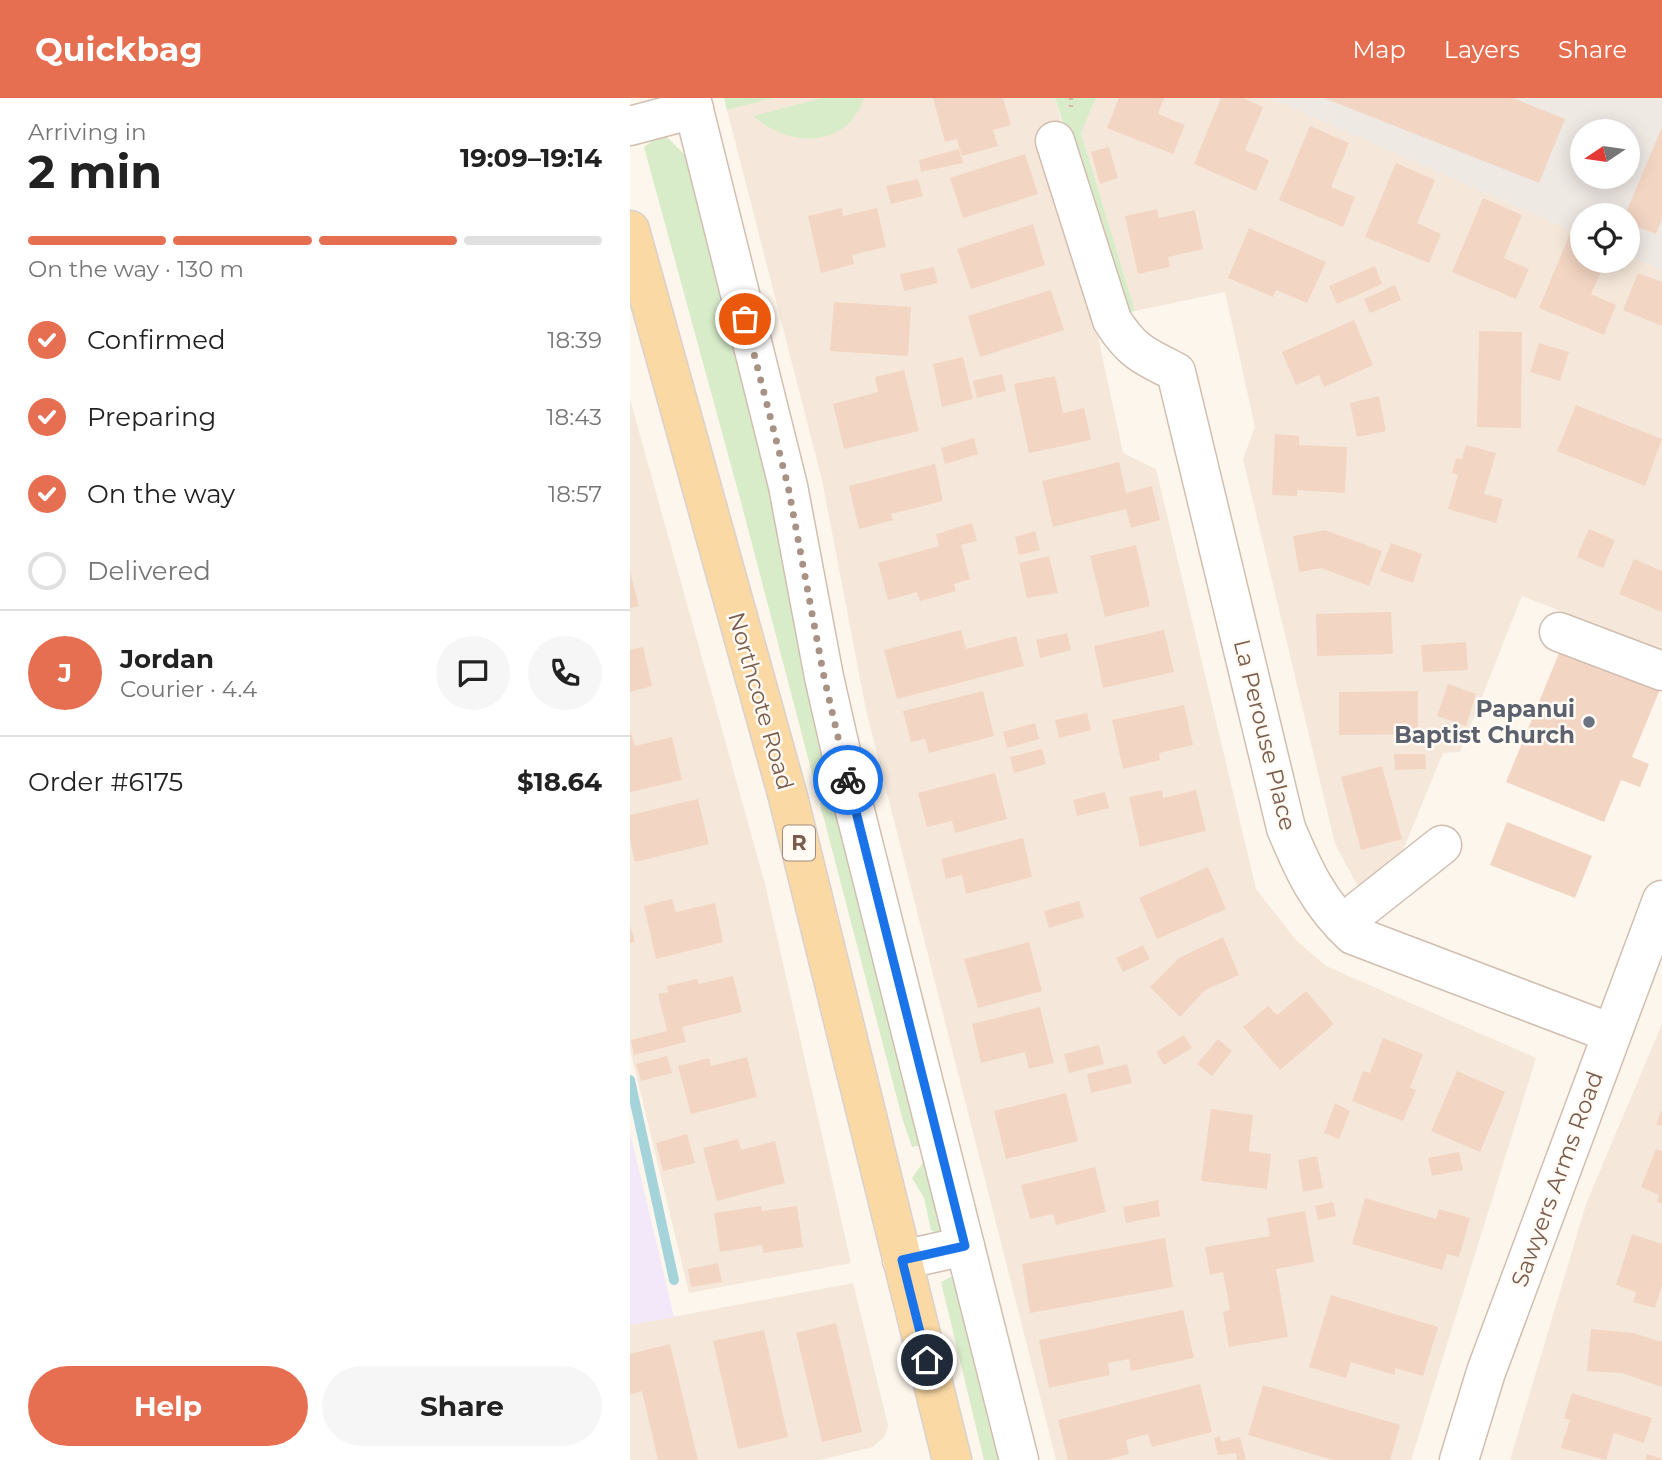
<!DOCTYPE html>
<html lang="en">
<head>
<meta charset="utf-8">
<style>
	:root { --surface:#fff; --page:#f6f6f6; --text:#222; --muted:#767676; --line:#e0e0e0; --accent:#e76f51 }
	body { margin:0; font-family:Montserrat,sans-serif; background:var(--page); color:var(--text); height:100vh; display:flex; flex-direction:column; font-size:26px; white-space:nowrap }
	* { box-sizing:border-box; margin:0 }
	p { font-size:23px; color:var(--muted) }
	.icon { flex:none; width:38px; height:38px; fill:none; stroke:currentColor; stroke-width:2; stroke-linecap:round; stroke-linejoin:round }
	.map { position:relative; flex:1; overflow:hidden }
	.details { display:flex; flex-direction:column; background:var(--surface); width:630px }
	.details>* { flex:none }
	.needle { width:46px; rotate:257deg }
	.tools { position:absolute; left:940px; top:21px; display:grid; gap:14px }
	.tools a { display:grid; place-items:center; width:70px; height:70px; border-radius:50%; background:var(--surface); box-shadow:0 4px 18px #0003; font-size:35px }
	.pin { position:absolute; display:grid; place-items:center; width:60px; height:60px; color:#fff; margin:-30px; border:4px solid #fff; border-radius:50%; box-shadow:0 2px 7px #0007 }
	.courier { position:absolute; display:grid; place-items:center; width:70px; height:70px; margin:-35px; border:5px solid #1a73e8; border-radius:50%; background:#fff; color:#222; box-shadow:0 2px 9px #0007 }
	.summary em { font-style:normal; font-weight:700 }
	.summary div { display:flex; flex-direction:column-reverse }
	.summary { display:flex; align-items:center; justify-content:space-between; height:119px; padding:0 28px }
	h1 { font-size:46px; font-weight:700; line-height:52px }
	.bar { display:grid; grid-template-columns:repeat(4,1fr); gap:10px 7px; align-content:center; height:84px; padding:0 28px }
	.bar i { height:9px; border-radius:5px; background:var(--line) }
	.bar .active { background:var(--accent) }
	.bar p { grid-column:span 4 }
	.line { display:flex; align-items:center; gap:18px; padding:0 28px; border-top:2px solid var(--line) }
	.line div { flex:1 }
	.round { display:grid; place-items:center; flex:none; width:74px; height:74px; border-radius:37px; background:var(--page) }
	ol { padding:0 28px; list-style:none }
	li { display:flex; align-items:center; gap:21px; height:77px }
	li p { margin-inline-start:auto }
	li .icon { padding:7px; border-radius:50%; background:var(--accent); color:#fff; stroke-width:4 }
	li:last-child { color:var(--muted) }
	li i { width:38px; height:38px; border:4px solid var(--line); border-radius:50% }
	.button { display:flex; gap:14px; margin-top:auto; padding:14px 28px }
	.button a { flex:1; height:80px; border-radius:42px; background:var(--accent); color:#fff; font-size:28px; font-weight:700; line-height:80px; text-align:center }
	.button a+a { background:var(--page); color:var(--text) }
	header { display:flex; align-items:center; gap:42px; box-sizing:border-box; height:98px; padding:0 35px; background:var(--accent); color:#fff }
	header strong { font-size:33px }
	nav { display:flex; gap:38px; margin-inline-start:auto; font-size:24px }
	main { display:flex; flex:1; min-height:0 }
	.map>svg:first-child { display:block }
	.residential { fill:#f5e8da }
	.industrial { fill:#efe9e4; fill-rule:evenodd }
	.education { fill:#f3e8fa }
	.green { fill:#d8ecc9 }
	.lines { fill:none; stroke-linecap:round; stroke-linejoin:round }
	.stream { stroke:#a5d3da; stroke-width:10 }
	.building { fill:#f3d5c3 }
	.minor-casing { stroke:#d1beb0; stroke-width:41 }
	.major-casing { stroke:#dad1cd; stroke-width:41 }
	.path { stroke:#d9b8a5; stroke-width:4.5; stroke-dasharray:2 5; stroke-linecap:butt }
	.minor { stroke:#fff; stroke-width:38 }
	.major { stroke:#fbd9a5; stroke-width:38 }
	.done { stroke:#a89285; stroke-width:7; stroke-dasharray:0 12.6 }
	.route { stroke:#1a73e8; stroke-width:9 }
	.worship-dot { fill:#6b7280; stroke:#fffaf3; stroke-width:2.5 }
	.labels { text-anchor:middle; stroke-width:5; stroke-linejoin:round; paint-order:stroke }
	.shield { fill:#fffaf3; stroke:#a28b7f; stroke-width:2 }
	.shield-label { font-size:21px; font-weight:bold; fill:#7a5c4d }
	.street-label { font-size:23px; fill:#7a5c4d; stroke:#fffaf3 }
	.worship-label { font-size:23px; font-weight:bold; fill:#5b616d; stroke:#fffaf3; text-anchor:end }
</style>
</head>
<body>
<header>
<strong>Quickbag</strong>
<nav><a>Map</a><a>Layers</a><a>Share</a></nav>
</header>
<main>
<section class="details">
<div class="summary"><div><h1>2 min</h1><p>Arriving in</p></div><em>19:09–19:14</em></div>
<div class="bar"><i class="active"></i><i class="active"></i><i class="active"></i><i></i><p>On the way · 130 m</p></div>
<ol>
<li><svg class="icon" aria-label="check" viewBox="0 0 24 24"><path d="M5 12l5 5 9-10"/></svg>Confirmed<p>18:39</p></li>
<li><svg class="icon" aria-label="check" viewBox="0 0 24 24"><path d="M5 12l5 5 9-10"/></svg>Preparing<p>18:43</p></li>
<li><svg class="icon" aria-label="check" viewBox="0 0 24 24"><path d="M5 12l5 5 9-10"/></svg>On the way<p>18:57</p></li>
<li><i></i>Delivered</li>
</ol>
<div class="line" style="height:126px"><b class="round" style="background:var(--accent);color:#fff">J</b><div><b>Jordan</b><p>Courier · 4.4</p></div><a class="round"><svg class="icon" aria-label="chat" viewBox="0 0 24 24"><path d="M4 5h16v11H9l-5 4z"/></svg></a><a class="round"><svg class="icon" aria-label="phone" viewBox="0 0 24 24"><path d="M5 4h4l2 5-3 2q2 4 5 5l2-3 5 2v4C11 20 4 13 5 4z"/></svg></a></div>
<div class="line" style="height:91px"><div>Order #6175</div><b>$18.64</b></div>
<div class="button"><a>Help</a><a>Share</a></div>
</section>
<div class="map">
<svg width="1032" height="1362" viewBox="0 0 1032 1362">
	<rect width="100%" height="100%" fill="#fdf6ec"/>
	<!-- residential -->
	<g class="residential">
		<path d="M 144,0 L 425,0 L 436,41 L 464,220 L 493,355 L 526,371 L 626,791 L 666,842 L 696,868 L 906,960 L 781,1362 L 426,1362 L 236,612 L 192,382 L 97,12 Z"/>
		<path d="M 466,0 L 640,0 L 952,137 L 952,163 L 998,163 L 998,157 L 1032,172 L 1032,553 L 892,498 L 830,654 L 813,655 L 762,779 L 732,796 L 705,746 L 613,361 L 625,329 L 595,194 L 505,213 L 451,35 Z"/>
		<path d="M 0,301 L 135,786 L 221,1165 L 59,1195 L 0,951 Z"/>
		<path d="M 1032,926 L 1032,1362 L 880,1362 L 956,1106 Z"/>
		<path d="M 223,1185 L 258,1327 L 255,1338 L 243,1349 L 190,1362 L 0,1362 L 0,1227 Z"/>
	</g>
	<!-- industrial -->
	<path class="industrial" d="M 640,0 L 1032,0 L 1032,172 L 998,157 L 998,117 L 952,117 L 952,137 ZM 952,33 L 998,33 L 998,79 L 952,79 Z"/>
	<!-- education -->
	<path class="education" d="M 0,1034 L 44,1219 L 0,1227 Z"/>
	<!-- green -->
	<g class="green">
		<path d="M 94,0 L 144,0 L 97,12 Z"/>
		<path d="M 192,0 L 234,0 C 216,52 159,49 123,18 Z"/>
		<path d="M 425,0 L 466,0 L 451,35 L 505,213 L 493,216 Z"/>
		<path d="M 33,35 L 61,63 L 142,387 L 294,1047 L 282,1049 L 273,1023 L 111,404 L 14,49 Z"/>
		<path d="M 297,1059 L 315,1127 L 310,1137 L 301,1132 L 294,1100 L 282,1080 Z"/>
		<path d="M 323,1178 L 376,1362 L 354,1362 L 311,1184 Z"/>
	</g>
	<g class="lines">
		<!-- stream -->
		<path class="stream" d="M 0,982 L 44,1182"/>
	</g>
	<!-- building -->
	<g class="building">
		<path d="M 303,0 L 373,0 L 381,27 L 363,32 L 368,48 L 332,58 L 327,41 L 315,44 Z"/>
		<path d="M 489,0 L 534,0 L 528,16 L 555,27 L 543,56 L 477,30 Z"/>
		<path d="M 591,0 L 613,0 L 633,9 L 615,52 L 639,62 L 626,93 L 564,66 Z"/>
		<path d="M 694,0 L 883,0 L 935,21 L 909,85 Z"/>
		<path d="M 680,28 L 719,45 L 701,89 L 725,99 L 713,129 L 649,102 Z"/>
		<path d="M 1032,29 L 1032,121 L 1026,136 L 998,125 L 995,117 Z"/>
		<path d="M 479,49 L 488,80 L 470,86 L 461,54 Z"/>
		<path d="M 329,51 L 333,65 L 291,74 L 289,62 Z"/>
		<path d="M 395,56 L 408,96 L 333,120 L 320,80 Z"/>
		<path d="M 766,65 L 805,82 L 787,125 L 811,136 L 799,165 L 735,139 Z"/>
		<path d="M 288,81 L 293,98 L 261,106 L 256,88 Z"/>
		<path d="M 853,100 L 892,117 L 874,160 L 899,171 L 886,201 L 822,174 Z"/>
		<path d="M 212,110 L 213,118 L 247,110 L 256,149 L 222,157 L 224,166 L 191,175 L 178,118 Z"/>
		<path d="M 527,111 L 529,120 L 565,112 L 573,151 L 538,159 L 540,169 L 508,176 L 495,118 Z"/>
		<path d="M 403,126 L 415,167 L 341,191 L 327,151 Z"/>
		<path d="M 619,130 L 696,164 L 677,205 L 646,192 L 643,199 L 598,180 Z"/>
		<path d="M 940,136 L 952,141 L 952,163 L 976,163 L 961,196 L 986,207 L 974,237 L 909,210 Z"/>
		<path d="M 745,168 L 752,186 L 707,206 L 699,188 Z"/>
		<path d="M 304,169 L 308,185 L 274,193 L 270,176 Z"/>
		<path d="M 1008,175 L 1032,184 L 1032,228 L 993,212 Z"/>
		<path d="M 765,187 L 771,202 L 740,215 L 734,201 Z"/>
		<path d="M 421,192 L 434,232 L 350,259 L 338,218 Z"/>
		<path d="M 204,204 L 281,209 L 278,258 L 200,253 Z"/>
		<path d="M 724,222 L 743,267 L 694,289 L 689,277 L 666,287 L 652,254 Z"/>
		<path d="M 849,233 L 892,234 L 891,330 L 847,329 Z"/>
		<path d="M 909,245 L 939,254 L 930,283 L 900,274 Z"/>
		<path d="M 333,259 L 343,301 L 312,309 L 303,266 Z"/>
		<path d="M 274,272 L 289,333 L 214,351 L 203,306 L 248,294 L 245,279 Z"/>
		<path d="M 372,276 L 376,293 L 347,300 L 343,283 Z"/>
		<path d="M 425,278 L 433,315 L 454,310 L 461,342 L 399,355 L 384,286 Z"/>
		<path d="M 749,298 L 756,333 L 727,339 L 720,305 Z"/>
		<path d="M 946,307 L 1032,341 L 1015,388 L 927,353 Z"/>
		<path d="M 645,336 L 669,338 L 669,347 L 717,349 L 715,395 L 667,392 L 667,398 L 642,397 Z"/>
		<path d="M 344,340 L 348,356 L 315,366 L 311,350 Z"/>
		<path d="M 836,347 L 866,355 L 854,396 L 873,401 L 866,425 L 818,411 L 828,377 L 822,375 L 826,360 L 832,361 Z"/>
		<path d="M 489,364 L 496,395 L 522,388 L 530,422 L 501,430 L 496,411 L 423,429 L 412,383 Z"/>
		<path d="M 305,366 L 313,403 L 261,416 L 263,422 L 229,431 L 219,388 Z"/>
		<path d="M 342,425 L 347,443 L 331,447 L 340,481 L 324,486 L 326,493 L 290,503 L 287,494 L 258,502 L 248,465 L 309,448 L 306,436 Z"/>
		<path d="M 959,431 L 985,442 L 973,470 L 947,459 Z"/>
		<path d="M 695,432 L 752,453 L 739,488 L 691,470 L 669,474 L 663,438 Z"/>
		<path d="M 405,433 L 410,452 L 389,457 L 385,439 Z"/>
		<path d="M 761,445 L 792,456 L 783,485 L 750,473 Z"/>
		<path d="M 506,447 L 520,508 L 475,519 L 460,458 Z"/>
		<path d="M 419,458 L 428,495 L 397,500 L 389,465 Z"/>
		<path d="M 1004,461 L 1032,473 L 1032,514 L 989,496 Z"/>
		<path d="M 0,474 L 9,508 L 0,510 Z"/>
		<path d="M 761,514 L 763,556 L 687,558 L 686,516 Z"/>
		<path d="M 331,532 L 336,551 L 386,538 L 394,568 L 267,601 L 254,552 Z"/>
		<path d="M 534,532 L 544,574 L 473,590 L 464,548 Z"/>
		<path d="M 437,535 L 441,552 L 410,560 L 406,542 Z"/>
		<path d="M 836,544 L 838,572 L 793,574 L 791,547 Z"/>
		<path d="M 932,548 L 1031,589 L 1002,659 L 1019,666 L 1010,689 L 991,682 L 974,724 L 876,684 Z"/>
		<path d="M 13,549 L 22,588 L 0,594 L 0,552 Z"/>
		<path d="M 818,586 L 846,596 L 836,628 L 807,618 Z"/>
		<path d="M 353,593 L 364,638 L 299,655 L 295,641 L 281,644 L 273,613 Z"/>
		<path d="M 788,593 L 788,636 L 709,637 L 709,594 Z"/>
		<path d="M 554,607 L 563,647 L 529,655 L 530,662 L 493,671 L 482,622 Z"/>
		<path d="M 457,615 L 461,632 L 429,640 L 425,622 Z"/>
		<path d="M 405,625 L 409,641 L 377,650 L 373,634 Z"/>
		<path d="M 0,632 L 5,648 L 42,639 L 52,682 L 0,694 Z"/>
		<path d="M 412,651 L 416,666 L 384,675 L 380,659 Z"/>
		<path d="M 764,656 L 795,656 L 796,671 L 765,672 Z"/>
		<path d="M 752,668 L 772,741 L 731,752 L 711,679 Z"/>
		<path d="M 365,675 L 377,721 L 325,735 L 322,723 L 297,729 L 288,695 Z"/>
		<path d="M 532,692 L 533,700 L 566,692 L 576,733 L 510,749 L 499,699 Z"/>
		<path d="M 475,694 L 479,710 L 447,718 L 443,702 Z"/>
		<path d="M 68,701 L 79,746 L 5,764 L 0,742 L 0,717 Z"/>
		<path d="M 877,724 L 962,758 L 945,800 L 860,767 Z"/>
		<path d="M 393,740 L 402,779 L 336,796 L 332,777 L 316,781 L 311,761 Z"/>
		<path d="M 578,769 L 596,811 L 527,841 L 509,800 Z"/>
		<path d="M 42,801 L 46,814 L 85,805 L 93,844 L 26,861 L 14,808 Z"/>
		<path d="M 449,803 L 454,819 L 419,830 L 414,813 Z"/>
		<path d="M 0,827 L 5,844 L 0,845 Z"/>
		<path d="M 593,839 L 609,877 L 575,892 L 550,919 L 520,889 L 549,860 Z"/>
		<path d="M 399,844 L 412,893 L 348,910 L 334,861 Z"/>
		<path d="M 513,847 L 520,861 L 493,874 L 486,860 Z"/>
		<path d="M 103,878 L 112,914 L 52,929 L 56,944 L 4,957 L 1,942 L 37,933 L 28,896 L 38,894 L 37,888 L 67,881 L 69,886 Z"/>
		<path d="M 676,893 L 704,926 L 650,972 L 613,929 L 638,908 L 647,917 Z"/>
		<path d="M 410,909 L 424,965 L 399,971 L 395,954 L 351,965 L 342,926 Z"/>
		<path d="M 554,937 L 562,950 L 534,967 L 526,954 Z"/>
		<path d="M 753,940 L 793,956 L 780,990 L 786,992 L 773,1023 L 722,1003 L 733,973 L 740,975 Z"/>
		<path d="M 588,941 L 602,953 L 582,978 L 567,966 Z"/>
		<path d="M 469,947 L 474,966 L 439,975 L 434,956 Z"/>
		<path d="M 37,958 L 42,975 L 11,983 L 6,966 Z"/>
		<path d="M 117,959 L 127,999 L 61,1016 L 48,968 L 79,960 L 81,968 Z"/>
		<path d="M 497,966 L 502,985 L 461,995 L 457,976 Z"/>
		<path d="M 827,973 L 875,994 L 850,1054 L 801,1033 Z"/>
		<path d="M 436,995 L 448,1043 L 376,1061 L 364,1013 Z"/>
		<path d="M 705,1005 L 720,1013 L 709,1041 L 694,1035 Z"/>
		<path d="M 581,1011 L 623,1017 L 619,1053 L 641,1056 L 637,1091 L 571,1083 Z"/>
		<path d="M 1032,1012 L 1032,1028 L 1026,1026 Z"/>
		<path d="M 57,1036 L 65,1065 L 33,1073 L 26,1045 Z"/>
		<path d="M 108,1041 L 111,1052 L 145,1043 L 155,1085 L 87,1103 L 73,1050 Z"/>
		<path d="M 1026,1051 L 1032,1053 L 1032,1106 L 1027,1104 L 1029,1097 L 1011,1089 Z"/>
		<path d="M 829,1054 L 833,1072 L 802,1078 L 798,1060 Z"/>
		<path d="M 687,1058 L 693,1090 L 673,1094 L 668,1062 Z"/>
		<path d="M 465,1069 L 476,1114 L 426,1127 L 423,1116 L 400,1121 L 391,1087 Z"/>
		<path d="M 735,1100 L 806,1121 L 809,1111 L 840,1120 L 829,1159 L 817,1156 L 812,1172 L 722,1146 Z"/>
		<path d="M 528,1102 L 530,1118 L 496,1125 L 493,1109 Z"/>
		<path d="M 703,1104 L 706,1118 L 688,1122 L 685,1108 Z"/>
		<path d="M 131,1108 L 132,1113 L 167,1108 L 173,1149 L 133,1155 L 132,1147 L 90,1154 L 84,1115 Z"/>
		<path d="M 675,1113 L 684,1164 L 646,1171 L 658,1239 L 599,1249 L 593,1214 L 600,1212 L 593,1174 L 580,1177 L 575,1149 L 640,1138 L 637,1120 Z"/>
		<path d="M 1002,1136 L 1032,1146 L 1032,1187 L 1025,1210 L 1003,1204 L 1006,1194 L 986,1187 Z"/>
		<path d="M 535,1140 L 543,1189 L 400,1215 L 392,1166 Z"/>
		<path d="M 88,1165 L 92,1184 L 61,1189 L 58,1171 Z"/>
		<path d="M 701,1197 L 808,1229 L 793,1278 L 765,1270 L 765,1277 L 721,1264 L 716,1280 L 679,1269 Z"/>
		<path d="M 553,1212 L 564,1260 L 501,1273 L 499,1261 L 478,1265 L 480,1277 L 419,1290 L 409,1242 Z"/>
		<path d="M 206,1225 L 232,1334 L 192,1344 L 166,1235 Z"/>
		<path d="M 961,1231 L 1003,1235 L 1032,1244 L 1032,1289 L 992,1275 L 957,1273 Z"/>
		<path d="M 134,1232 L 158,1339 L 108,1351 L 83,1243 Z"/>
		<path d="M 40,1246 L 68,1362 L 28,1362 L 12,1293 L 0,1297 L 0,1256 Z"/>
		<path d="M 570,1286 L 582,1334 L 522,1349 L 518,1336 L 496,1342 L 499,1356 L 476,1362 L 438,1362 L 428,1322 Z"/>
		<path d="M 633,1287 L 770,1327 L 760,1362 L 703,1362 L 618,1337 Z"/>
		<path d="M 942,1295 L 1022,1320 L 1014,1345 L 984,1335 L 976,1362 L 931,1350 L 940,1322 L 934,1320 Z"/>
		<path d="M 590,1338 L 591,1344 L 610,1339 L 616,1362 L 607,1362 L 606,1355 L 588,1357 L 584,1340 Z"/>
		<path d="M 1017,1356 L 1032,1361 L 1032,1362 L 1016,1362 Z"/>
	</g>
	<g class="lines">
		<!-- minor casing -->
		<g class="minor-casing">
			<g id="minor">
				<path d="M 61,0 L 158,388 L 194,579 L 219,689 L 389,1362"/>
				<path d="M 0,28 L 64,11"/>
				<path d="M 425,43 L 482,222 C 501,253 514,258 546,274 L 656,730 C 673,771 689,806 723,837 L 981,935"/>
				<path d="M 929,534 L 1032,573"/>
				<path d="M 712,826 L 812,747"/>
				<path d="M 272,1162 L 335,1148"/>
				<path d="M 829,1362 L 856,1274 L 1032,802"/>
			</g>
		</g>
		<!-- major casing -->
		<g class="major-casing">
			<path id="major" d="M 0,132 L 158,699 L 322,1362"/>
		</g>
		<!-- path -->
		<path class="path" d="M 441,0 L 441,14"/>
		<!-- minor -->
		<use href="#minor" class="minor"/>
		<!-- major -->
		<use href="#major" class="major"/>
	</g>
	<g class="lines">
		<!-- done -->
		<path class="done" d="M 115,221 L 158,388 L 194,579 L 218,682"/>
		<!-- route -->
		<path class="route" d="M 218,682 L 335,1148 L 272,1162 L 297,1262"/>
	</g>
	<!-- markers -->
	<circle class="worship-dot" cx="959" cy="624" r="7"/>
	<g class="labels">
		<!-- shield labels -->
		<rect class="shield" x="153" y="727.5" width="32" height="35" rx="5"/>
		<g class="shield-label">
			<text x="169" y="752">R</text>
		</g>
		<!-- street labels -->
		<g class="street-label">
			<text transform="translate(131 603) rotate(74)" y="8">Northcote Road</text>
			<text transform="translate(635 637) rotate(76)" y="8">La Perouse Place</text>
			<text transform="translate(927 1081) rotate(-70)" y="8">Sawyers Arms Road</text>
		</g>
		<!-- worship labels -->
		<g class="worship-label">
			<text x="945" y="619">Papanui<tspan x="945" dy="26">Baptist Church</tspan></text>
		</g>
	</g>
</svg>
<div class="tools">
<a><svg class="needle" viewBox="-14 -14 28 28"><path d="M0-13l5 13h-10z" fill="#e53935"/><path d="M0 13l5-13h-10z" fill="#767676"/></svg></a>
<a><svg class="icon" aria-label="locate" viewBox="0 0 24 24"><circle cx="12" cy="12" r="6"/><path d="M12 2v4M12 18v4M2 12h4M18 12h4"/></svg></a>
</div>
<div class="pin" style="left:115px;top:221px;background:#ea580c"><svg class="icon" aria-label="bag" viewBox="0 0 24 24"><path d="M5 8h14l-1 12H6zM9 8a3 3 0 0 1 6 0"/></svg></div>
<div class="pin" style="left:297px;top:1262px;background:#1f2937"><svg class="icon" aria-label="home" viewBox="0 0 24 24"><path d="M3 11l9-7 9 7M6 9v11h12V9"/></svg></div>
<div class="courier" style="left:218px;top:682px"><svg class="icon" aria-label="bike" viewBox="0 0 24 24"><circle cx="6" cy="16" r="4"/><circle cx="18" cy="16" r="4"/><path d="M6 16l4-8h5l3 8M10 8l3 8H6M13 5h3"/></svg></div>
</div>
</main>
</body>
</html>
